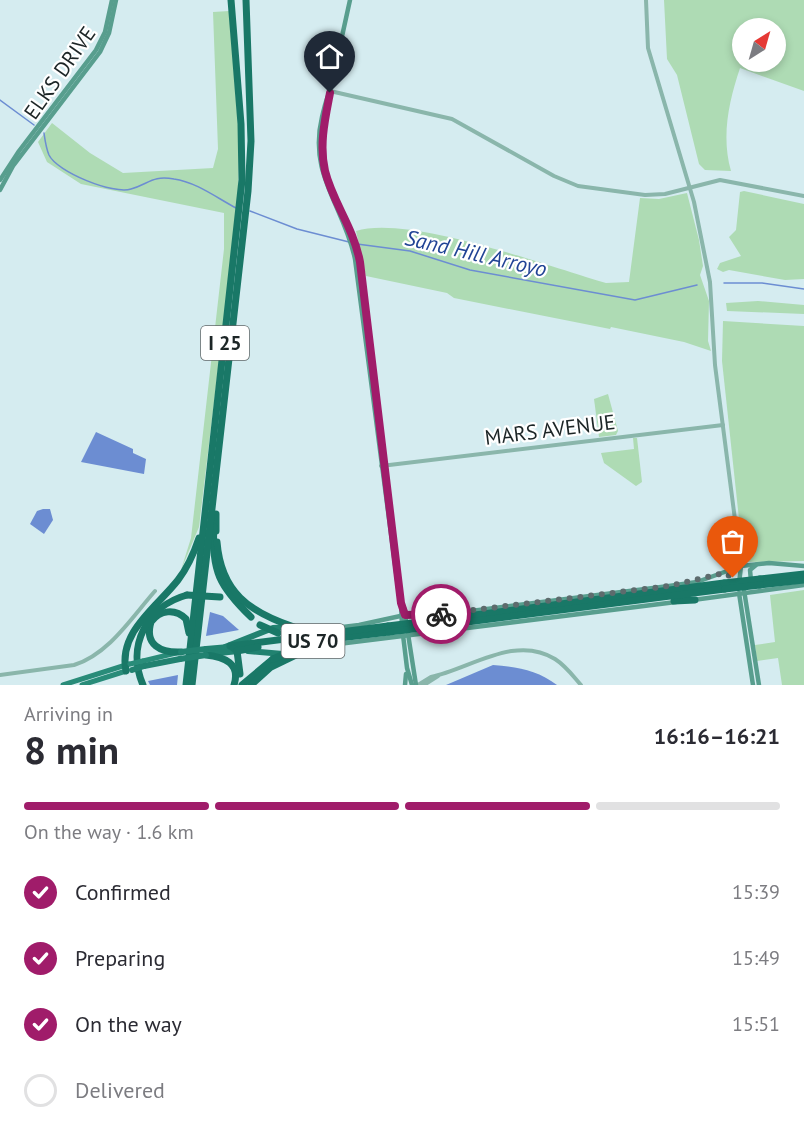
<!DOCTYPE html>
<html lang="en">
<head>
<meta charset="utf-8">
<style>
	:root { --surface:#fff; --page:#f2f2f3; --text:#2b2b33; --muted:#7c7c81; --line:#e1e1e2; --accent:#a01c6a }
	body { margin:0; font-family:"PT Sans",sans-serif; background:var(--page); color:var(--text); height:100vh; display:flex; flex-direction:column; font-size:22px; white-space:nowrap }
	* { box-sizing:border-box; margin:0 }
	p { font-size:20px; color:var(--muted) }
	.icon { flex:none; width:33px; height:33px; fill:none; stroke:currentColor; stroke-width:2; stroke-linecap:round; stroke-linejoin:round }
	.map { position:relative; height:685px; overflow:hidden }
	.details { display:flex; flex-direction:column; background:var(--surface); flex:1 }
	.details>* { flex:none }
	.needle { width:39px; rotate:37deg }
	.controls { position:absolute; left:732px; top:18px; display:grid; gap:12px }
	.controls a { display:grid; place-items:center; width:54px; height:54px; border-radius:50%; background:var(--surface); box-shadow:0 3px 9px #0003; font-size:30px }
	.pin { position:absolute; display:grid; place-items:center; width:51px; height:51px; color:#fff; margin:-62px -26px; border-radius:50% 50% 50% 0; rotate:-45deg; box-shadow:0 0 6px #0007 }
	.pin .icon { rotate:45deg }
	.courier { position:absolute; display:grid; place-items:center; width:60px; height:60px; margin:-30px; border:4px solid #a01c6a; border-radius:50%; background:#fff; color:#222; box-shadow:0 2px 8px #0007 }
	.overview em { font-style:normal; font-weight:600 }
	.overview div { display:flex; flex-direction:column-reverse }
	.overview { display:flex; align-items:center; justify-content:space-between; height:102px; padding:0 24px }
	h1 { font-size:39px; font-weight:600; line-height:45px }
	.bar { display:grid; grid-template-columns:repeat(4,1fr); gap:9px 6px; align-content:center; height:72px; padding:0 24px }
	.bar i { height:8px; border-radius:4px; background:var(--line) }
	.bar .active { background:var(--accent) }
	.bar p { grid-column:span 4 }
	ol { padding:0 24px; list-style:none }
	li { display:flex; align-items:center; gap:18px; height:66px }
	li p { margin-inline-start:auto }
	li .icon { padding:6px; border-radius:50%; background:var(--accent); color:#fff; stroke-width:4 }
	li:last-child { color:var(--muted) }
	li i { width:33px; height:33px; border:3px solid var(--line); border-radius:50% }
	.map>svg:first-child { display:block }
	.green { fill:#aedbb4; fill-rule:evenodd }
	.water { fill:#6c8dd2 }
	.lines { fill:none; stroke-linecap:round; stroke-linejoin:round }
	.stream { stroke:#6c8dd2; stroke-width:1.5 }
	.tertiary { stroke:#8ab6ab; stroke-width:4 }
	.secondary { stroke:#589e8e; stroke-width:4.5 }
	.primary { stroke:#298c79; stroke-width:5 }
	.trunk { stroke:#218270; stroke-width:6 }
	.motorway { stroke:#197867; stroke-width:7 }
	.primary-bridge { stroke:#298c79; stroke-width:5 }
	.trunk-bridge { stroke:#218270; stroke-width:6 }
	.motorway-bridge { stroke:#197867; stroke-width:7 }
	.done { stroke:#5d6b6d; stroke-width:6; stroke-dasharray:0 10.8 }
	.route { stroke:#a01c6a; stroke-width:8 }
	.labels { text-anchor:middle; stroke-width:4.5; stroke-linejoin:round; paint-order:stroke }
	.shield { fill:#fff; stroke:#606667; stroke-width:1.5 }
	.shield-label { font-size:20px; font-weight:bold; fill:#1c2526 }
	.street-label { font-size:21px; fill:#1c2526; stroke:#fff }
	.water-label { font-size:22px; font-style:italic; fill:#214495; stroke:#fff }
</style>
</head>
<body>
<div class="map">
<svg width="804" height="685" viewBox="0 0 804 685">
	<rect width="100%" height="100%" fill="#d5ecf0"/>
	<!-- green -->
	<g class="green">
		<path d="M 664,0 L 804,0 L 804,91 L 740,68 C 729,101 721,136 731,171 L 705,170 L 699,164 L 677,75 L 667,59 ZM 742,28 L 776,28 L 776,62 L 742,62 Z"/>
		<path d="M 229,11 L 239,138 L 238,204 L 199,527 L 181,570 L 191,538 L 224,249 L 224,213 L 81,184 L 47,162 L 38,142 L 52,123 L 90,153 L 123,173 L 213,168 L 218,149 L 213,12 Z"/>
		<path d="M 744,191 L 804,204 L 804,279 L 785,280 L 729,270 L 723,272 L 717,269 L 720,263 L 741,256 L 729,237 L 736,230 L 740,192 Z"/>
		<path d="M 687,193 L 699,240 L 703,266 L 700,275 L 709,301 L 708,341 L 711,351 L 684,342 L 611,327 L 610,329 L 454,298 L 447,293 L 366,276 L 356,231 C 408,214 550,267 606,283 L 629,282 L 640,198 L 659,199 Z"/>
		<path d="M 758,301 L 804,305 L 804,314 L 727,311 L 726,303 Z"/>
		<path d="M 723,321 L 804,326 L 804,561 L 746,562 L 743,556 L 722,361 Z"/>
		<path d="M 608,394 L 618,431 L 616,435 L 599,437 L 594,399 Z"/>
		<path d="M 633,438 L 637,438 L 642,482 L 636,486 L 604,463 L 601,453 L 634,449 Z"/>
		<path d="M 804,590 L 804,685 L 782,685 L 778,658 L 757,661 L 755,645 L 775,642 L 770,595 Z"/>
	</g>
	<!-- water -->
	<g class="water">
		<path d="M 96,432 L 133,449 L 133,453 L 146,459 L 144,474 L 81,462 Z"/>
		<path d="M 43,509 L 50,509 L 53,520 L 44,534 L 30,524 L 37,511 Z"/>
		<path d="M 210,612 L 223,616 L 239,630 L 206,636 Z"/>
		<path d="M 493,665 C 518,667 537,670 557,685 L 446,685 Z"/>
		<path d="M 178,675 L 177,685 L 150,685 L 148,681 Z"/>
	</g>
	<g class="lines">
		<!-- stream -->
		<g class="stream">
			<path d="M 0,100 L 34,125"/>
			<path d="M 44,133 C 45,140 46,148 49,155 C 57,172 114,195 131,189 C 149,184 152,175 174,179 C 196,182 217,198 236,208"/>
			<path d="M 250,211 L 297,229 L 349,242"/>
			<path d="M 357,244 L 410,251 L 470,270 L 635,300 L 697,285"/>
			<path d="M 724,283 L 762,283 L 804,289"/>
		</g>
		<!-- tertiary -->
		<g class="tertiary">
			<path d="M 646,0 L 648,48 L 694,202 L 710,282 L 715,365 L 741,566"/>
			<path d="M 330,91 L 452,119 L 554,176 L 578,186 L 645,195 L 665,194 L 720,180 L 804,196"/>
			<path d="M 381,466 L 723,425"/>
			<path d="M 0,675 L 74,665 C 109,654 132,617 155,591"/>
			<path d="M 418,685 L 431,677 C 470,669 515,634 555,659 C 566,666 573,676 581,685"/>
			<path d="M 424,685 L 438,676"/>
		</g>
		<!-- secondary -->
		<g class="secondary">
			<path d="M 330,91 C 326,99 324,109 322,117 C 308,175 344,206 355,259 L 399,595 L 404,608 L 416,685"/>
			<path d="M 330,91 L 350,0"/>
			<path d="M 327,111 C 324,130 321,148 324,167 C 331,198 352,225 359,258 L 385,481"/>
			<path d="M 0,180 L 19,151 L 96,50 L 105,32 L 112,0"/>
			<path d="M 0,190 L 13,166 L 100,52 L 109,33 L 116,0"/>
			<path d="M 751,581 L 750,570 L 756,565"/>
			<path d="M 739,584 L 741,566"/>
			<path d="M 744,590 L 759,685"/>
			<path d="M 739,593 L 753,685"/>
			<path d="M 693,600 L 804,585"/>
			<path d="M 401,603 L 402,627"/>
			<path d="M 294,627 L 310,631 L 359,625 L 405,615 L 471,611 L 669,586 L 697,582 L 741,566 L 769,563 L 804,566"/>
			<path d="M 403,635 L 407,668 L 412,685"/>
			<path d="M 304,651 L 314,647 L 676,602"/>
			<path d="M 405,685 L 406,674"/>
		</g>
		<!-- primary -->
		<g class="primary">
			<path d="M 143,661 L 176,653"/>
			<path d="M 63,685 L 129,664"/>
			<path d="M 82,685 L 126,671"/>
		</g>
		<!-- trunk -->
		<g class="trunk">
			<path d="M 225,647 L 273,628 L 290,627"/>
			<path d="M 206,649 L 229,647"/>
			<path d="M 248,651 L 283,654"/>
			<path d="M 210,654 L 238,651"/>
			<path d="M 144,666 L 180,659"/>
		</g>
		<!-- motorway -->
		<g class="motorway">
			<path d="M 216,514 L 216,531"/>
			<path d="M 214,527 C 211,571 220,587 251,617"/>
			<path d="M 217,542 C 221,592 249,612 294,627"/>
			<path d="M 760,579 L 804,574"/>
			<path d="M 760,585 L 804,580"/>
			<path d="M 674,601 L 695,600"/>
			<path d="M 420,622 L 724,583"/>
			<path d="M 421,628 L 725,589"/>
			<path d="M 290,644 L 389,632"/>
			<path d="M 230,646 L 388,626"/>
			<path d="M 233,648 L 237,651 L 240,674"/>
			<path d="M 237,651 L 258,647"/>
			<path d="M 181,652 C 161,653 144,645 151,622 C 160,610 175,608 186,619 L 189,633"/>
			<path d="M 206,655 C 224,657 241,663 234,685"/>
			<path d="M 126,671 C 118,632 157,607 178,580 C 188,567 194,553 199,538"/>
			<path d="M 143,685 C 126,646 147,606 187,595"/>
			<path d="M 186,685 L 242,180 L 241,124 L 231,0"/>
			<path d="M 192,685 L 248,191 L 251,141 L 246,0"/>
			<path d="M 242,685 L 273,659"/>
			<path d="M 251,685 L 271,667 L 304,651"/>
		</g>
		<!-- primary-bridge -->
		<path class="primary-bridge" d="M 130,664 L 143,661"/>
		<!-- trunk-bridge -->
		<g class="trunk-bridge">
			<path d="M 181,652 L 206,649"/>
			<path d="M 180,659 L 206,655"/>
			<path d="M 132,670 L 144,666"/>
		</g>
		<!-- motorway-bridge -->
		<g class="motorway-bridge">
			<path d="M 724,583 L 760,579"/>
			<path d="M 725,589 L 760,585"/>
			<path d="M 187,595 L 220,597"/>
			<path d="M 260,625 L 278,633"/>
			<path d="M 388,626 L 420,622"/>
			<path d="M 389,632 L 421,628"/>
			<path d="M 273,659 L 293,650"/>
		</g>
	</g>
	<g class="lines">
		<!-- done -->
		<path class="done" d="M 441,614 L 669,586 L 724,573 L 733,578"/>
		<!-- route -->
		<path class="route" d="M 330,93 C 325,119 319,145 325,171 C 333,203 353,226 360,262 L 401,603 L 405,615 L 441,614"/>
	</g>
	<g class="labels">
		<!-- shield labels -->
		<g class="shield">
			<rect x="201" y="326" width="48" height="34" rx="4.5"/>
			<rect x="281.5" y="624" width="63" height="34" rx="4.5"/>
		</g>
		<g class="shield-label">
			<text x="225" y="350">I 25</text>
			<text x="313" y="648">US 70</text>
		</g>
		<!-- street labels -->
		<g class="street-label">
			<text transform="translate(60 73) rotate(-55)" y="7">ELKS DRIVE</text>
			<text transform="translate(550 430) rotate(-7)" y="7">MARS AVENUE</text>
		</g>
		<!-- water labels -->
		<g class="water-label">
			<text transform="translate(476 253) rotate(13)" y="8">Sand Hill Arroyo</text>
		</g>
	</g>
</svg>
<div class="controls">
<a><svg class="needle" viewBox="-14 -14 28 28"><path d="M0-13l5 13h-10z" fill="#e53935"/><path d="M0 13l5-13h-10z" fill="#7c7c81"/></svg></a>
</div>
<div class="pin" style="left:733px;top:578px;background:#ea580c"><svg class="icon" aria-label="bag" viewBox="0 0 24 24"><path d="M5 8h14l-1 12H6zM9 8a3 3 0 0 1 6 0"/></svg></div>
<div class="pin" style="left:330px;top:93px;background:#1f2937"><svg class="icon" aria-label="home" viewBox="0 0 24 24"><path d="M3 11l9-7 9 7M6 9v11h12V9"/></svg></div>
<div class="courier" style="left:441px;top:614px"><svg class="icon" aria-label="bike" viewBox="0 0 24 24"><circle cx="6" cy="16" r="4"/><circle cx="18" cy="16" r="4"/><path d="M6 16l4-8h5l3 8M10 8l3 8H6M13 5h3"/></svg></div>
</div>
<section class="details">
<div class="overview"><div><h1>8 min</h1><p>Arriving in</p></div><em>16:16–16:21</em></div>
<div class="bar"><i class="active"></i><i class="active"></i><i class="active"></i><i></i><p>On the way · 1.6 km</p></div>
<ol>
<li><svg class="icon" aria-label="check" viewBox="0 0 24 24"><path d="M5 12l5 5 9-10"/></svg>Confirmed<p>15:39</p></li>
<li><svg class="icon" aria-label="check" viewBox="0 0 24 24"><path d="M5 12l5 5 9-10"/></svg>Preparing<p>15:49</p></li>
<li><svg class="icon" aria-label="check" viewBox="0 0 24 24"><path d="M5 12l5 5 9-10"/></svg>On the way<p>15:51</p></li>
<li><i></i>Delivered</li>
</ol>
</section>
</body>
</html>
